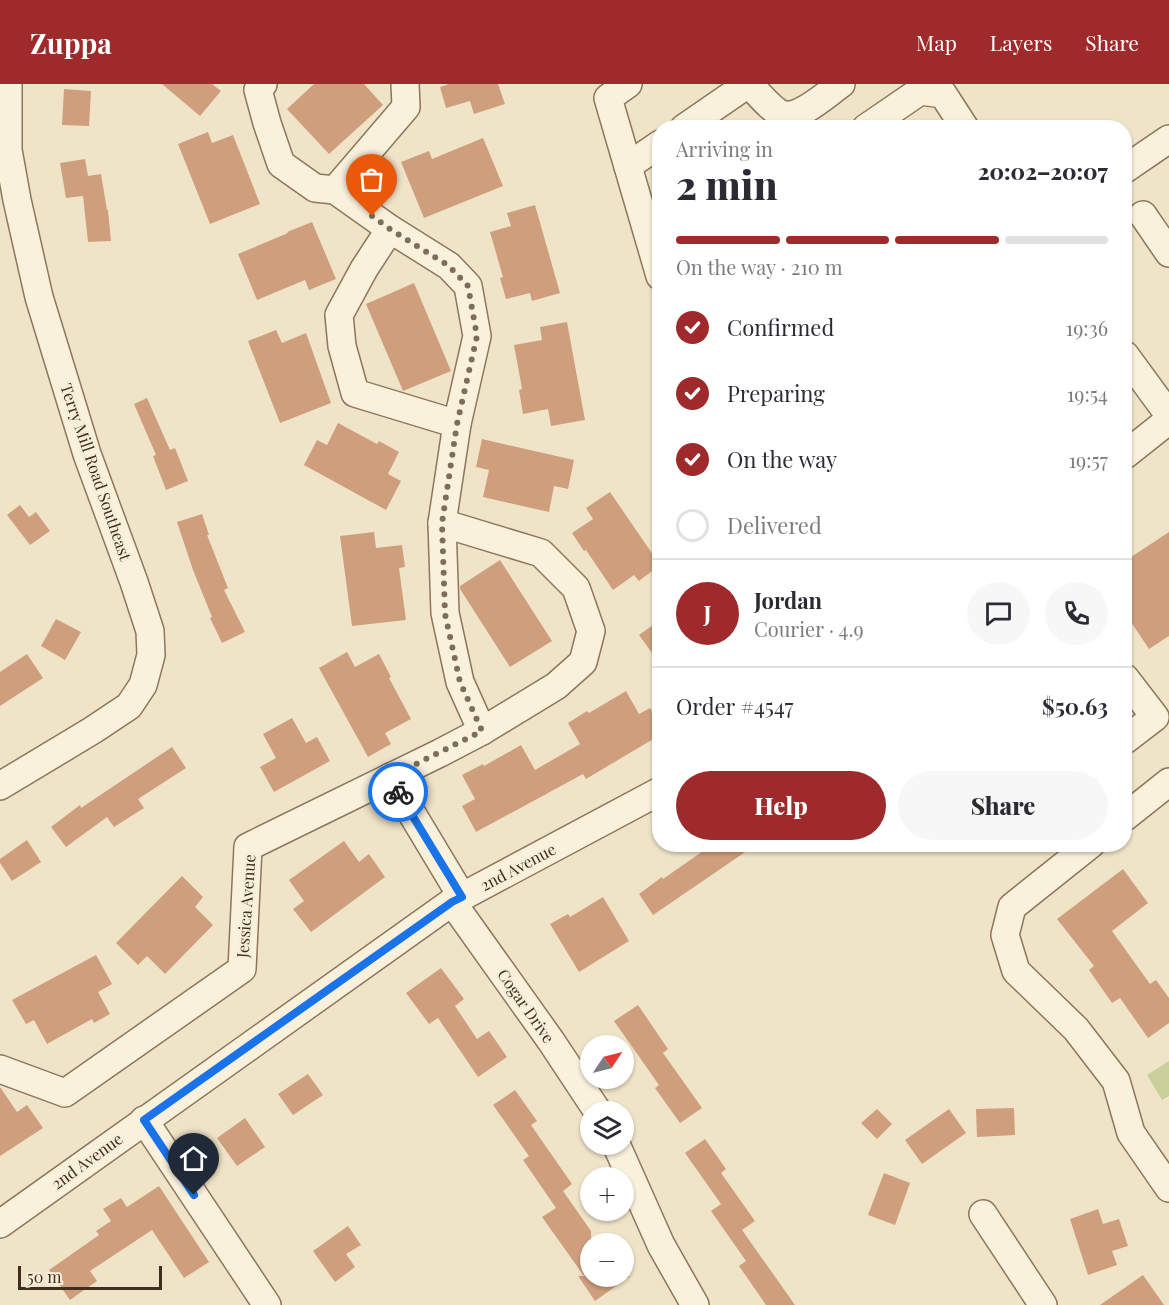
<!DOCTYPE html>
<html lang="en">
<head>
<meta charset="utf-8">
<style>
	:root { --surface:#fff; --page:#f7f7f7; --text:#2b2b33; --muted:#7c7c81; --line:#e1e1e2; --accent:#9e2a2b }
	body { margin:0; font-family:"Playfair Display",serif; background:var(--page); color:var(--text); height:100vh; display:flex; flex-direction:column; font-size:22px; white-space:nowrap }
	* { box-sizing:border-box; margin:0 }
	p { font-size:20px; color:var(--muted) }
	.icon { flex:none; width:33px; height:33px; fill:none; stroke:currentColor; stroke-width:2; stroke-linecap:round; stroke-linejoin:round }
	.map { position:relative; flex:1; overflow:hidden }
	.sheet { position:absolute; left:652px; top:36px; width:480px; height:732px; display:flex; flex-direction:column; background:var(--surface); border-radius:24px; box-shadow:0 2px 4px #0004 }
	.sheet>* { flex:none }
	.needle { width:39px; rotate:55deg }
	.buttons { position:absolute; left:580px; top:951px; display:grid; gap:12px }
	.buttons a { display:grid; place-items:center; width:54px; height:54px; border-radius:50%; background:var(--surface); box-shadow:0 2px 4px #0004; font-size:30px }
	.scale { position:absolute; left:18px; bottom:15px; width:144px; box-sizing:border-box; padding-left:6px; border:3px solid #3d2e20; border-top:0; font-size:16px; line-height:21px; white-space:nowrap; color:#3d2e20; -webkit-text-stroke:4px #f7eed8; paint-order:stroke }
	.pin { position:absolute; display:grid; place-items:center; width:51px; height:51px; color:#fff; margin:-62px -26px; border-radius:50% 50% 50% 0; rotate:-45deg; box-shadow:0 0 6px #0007 }
	.pin .icon { rotate:45deg }
	.courier { position:absolute; display:grid; place-items:center; width:60px; height:60px; margin:-30px; border:4px solid #1a73e8; border-radius:50%; background:#fff; color:#222; box-shadow:0 2px 8px #0007 }
	.overview em { font-style:normal; font-weight:800 }
	.overview div { display:flex; flex-direction:column-reverse }
	.overview { display:flex; align-items:center; justify-content:space-between; height:102px; padding:0 24px }
	h1 { font-size:39px; font-weight:800; line-height:45px }
	.bar { display:grid; grid-template-columns:repeat(4,1fr); gap:9px 6px; align-content:center; height:72px; padding:0 24px }
	.bar i { height:8px; border-radius:4px; background:var(--line) }
	.bar .active { background:var(--accent) }
	.bar p { grid-column:span 4 }
	.line { display:flex; align-items:center; gap:15px; padding:0 24px; border-top:2px solid var(--line) }
	.line div { flex:1 }
	.round { display:grid; place-items:center; flex:none; width:63px; height:63px; border-radius:32px; background:var(--page) }
	ol { padding:0 24px; list-style:none }
	li { display:flex; align-items:center; gap:18px; height:66px }
	li p { margin-inline-start:auto }
	li .icon { padding:6px; border-radius:50%; background:var(--accent); color:#fff; stroke-width:4 }
	li:last-child { color:var(--muted) }
	li i { width:33px; height:33px; border:3px solid var(--line); border-radius:50% }
	.primary-button { display:flex; gap:12px; margin-top:auto; padding:12px 24px }
	.primary-button a { flex:1; height:69px; border-radius:36px; background:var(--accent); color:#fff; font-size:24px; font-weight:800; line-height:69px; text-align:center }
	.primary-button a+a { background:var(--page); color:var(--text) }
	header { display:flex; align-items:center; gap:36px; box-sizing:border-box; height:84px; padding:0 30px; background:var(--accent); color:#fff }
	header strong { font-size:28px }
	nav { display:flex; gap:33px; margin-inline-start:auto; font-size:21px }
	.map>svg:first-child { display:block }
	.green { fill:#c9cf9b }
	.building { fill:#cf9f7d }
	.lines { fill:none; stroke-linecap:round; stroke-linejoin:round }
	.minor-casing { stroke:#8d765c; stroke-width:30 }
	.minor { stroke:#faf1dc; stroke-width:27 }
	.done { stroke:#7c6e5b; stroke-width:6; stroke-dasharray:0 10.8 }
	.route { stroke:#1a73e8; stroke-width:8 }
	.labels { text-anchor:middle; stroke-width:5; stroke-linejoin:round; paint-order:stroke }
	.street-label { font-size:16px; fill:#3d2e20; stroke:#f7eed8 }
</style>
</head>
<body>
<header>
<strong>Zuppa</strong>
<nav><a>Map</a><a>Layers</a><a>Share</a></nav>
</header>
<div class="map">
<svg width="1169" height="1221" viewBox="0 0 1169 1221">
	<rect width="100%" height="100%" fill="#f0e4c8"/>
	<!-- green -->
	<path class="green" d="M 1169,977 L 1169,1012 L 1162,1016 L 1147,991 Z"/>
	<!-- building -->
	<g class="building">
		<path d="M 162,0 L 212,0 L 221,7 L 200,32 Z"/>
		<path d="M 314,0 L 364,0 L 383,21 L 329,70 L 287,25 Z"/>
		<path d="M 449,0 L 498,0 L 505,20 L 474,30 L 470,17 L 446,24 L 440,3 Z"/>
		<path d="M 64,5 L 91,7 L 89,42 L 62,41 Z"/>
		<path d="M 208,48 L 212,59 L 233,51 L 260,120 L 210,140 L 178,60 Z"/>
		<path d="M 483,54 L 503,102 L 424,134 L 401,78 L 429,67 L 432,75 Z"/>
		<path d="M 85,75 L 88,92 L 101,90 L 107,126 L 108,126 L 111,157 L 88,158 L 83,112 L 66,114 L 60,79 Z"/>
		<path d="M 535,121 L 560,209 L 532,217 L 530,209 L 506,215 L 500,194 L 503,193 L 490,148 L 511,142 L 507,129 Z"/>
		<path d="M 312,138 L 336,195 L 309,206 L 305,196 L 257,216 L 238,170 L 288,149 L 287,148 Z"/>
		<path d="M 414,199 L 451,287 L 403,307 L 366,220 Z"/>
		<path d="M 567,238 L 585,336 L 551,342 L 548,325 L 523,330 L 519,306 L 522,305 L 514,261 L 542,256 L 540,243 Z"/>
		<path d="M 276,246 L 282,259 L 306,249 L 331,319 L 280,339 L 248,257 Z"/>
		<path d="M 147,314 L 170,366 L 175,364 L 188,397 L 166,406 L 153,372 L 156,371 L 134,320 Z"/>
		<path d="M 338,339 L 377,360 L 379,357 L 399,368 L 388,390 L 401,397 L 386,426 L 304,381 L 317,356 L 327,361 Z"/>
		<path d="M 482,355 L 574,376 L 568,405 L 554,402 L 549,428 L 483,413 L 489,386 L 476,383 Z"/>
		<path d="M 610,408 L 660,481 L 639,497 L 634,491 L 613,506 L 586,466 L 584,467 L 572,449 L 593,435 L 586,424 Z"/>
		<path d="M 20,421 L 29,433 L 36,428 L 50,447 L 30,461 L 7,431 Z"/>
		<path d="M 202,430 L 209,451 L 207,451 L 228,504 L 224,506 L 245,548 L 222,559 L 210,534 L 212,533 L 193,486 L 177,438 Z"/>
		<path d="M 374,448 L 376,464 L 402,461 L 405,483 L 399,484 L 406,536 L 352,542 L 340,452 Z"/>
		<path d="M 1169,448 L 1169,552 L 1149,565 L 1125,529 L 1125,477 Z"/>
		<path d="M 500,476 L 552,557 L 510,583 L 460,505 L 460,502 Z"/>
		<path d="M 56,535 L 81,548 L 65,576 L 41,562 Z"/>
		<path d="M 660,536 L 660,580 L 639,551 Z"/>
		<path d="M 347,568 L 355,583 L 379,570 L 391,593 L 389,594 L 411,635 L 385,649 L 391,660 L 368,673 L 319,584 Z"/>
		<path d="M 27,570 L 43,594 L 0,622 L 0,588 Z"/>
		<path d="M 626,607 L 639,630 L 650,624 L 660,641 L 660,651 L 586,695 L 583,690 L 476,748 L 462,722 L 475,715 L 462,691 L 483,680 L 484,682 L 521,661 L 535,686 L 580,660 L 568,639 L 587,627 L 589,629 Z"/>
		<path d="M 292,634 L 306,659 L 317,653 L 330,677 L 274,708 L 260,683 L 276,674 L 263,650 Z"/>
		<path d="M 172,663 L 186,684 L 138,715 L 144,724 L 114,743 L 107,733 L 66,763 L 51,743 L 80,721 L 81,724 Z"/>
		<path d="M 27,756 L 41,778 L 12,797 L 0,779 L 0,775 Z"/>
		<path d="M 344,757 L 359,778 L 369,770 L 385,793 L 311,848 L 293,825 L 304,817 L 289,796 Z"/>
		<path d="M 713,760 L 757,760 L 653,831 L 639,810 L 662,793 L 663,795 Z"/>
		<path d="M 1123,785 L 1148,819 L 1112,847 L 1150,900 L 1156,896 L 1169,914 L 1169,939 L 1148,954 L 1120,914 L 1112,919 L 1089,886 L 1094,882 L 1057,835 Z"/>
		<path d="M 182,792 L 203,813 L 195,823 L 213,841 L 165,890 L 147,872 L 138,881 L 116,859 Z"/>
		<path d="M 603,813 L 629,857 L 579,888 L 550,840 L 568,830 L 570,833 Z"/>
		<path d="M 96,871 L 112,900 L 98,908 L 110,930 L 94,939 L 92,935 L 47,960 L 34,936 L 26,940 L 12,916 Z"/>
		<path d="M 441,884 L 464,915 L 455,922 L 477,955 L 489,947 L 507,973 L 478,993 L 438,934 L 429,940 L 406,909 Z"/>
		<path d="M 638,921 L 668,965 L 663,969 L 702,1024 L 680,1039 L 655,1004 L 659,1001 L 614,937 Z"/>
		<path d="M 308,990 L 323,1011 L 293,1031 L 278,1010 Z"/>
		<path d="M 0,1003 L 17,1028 L 27,1021 L 43,1044 L 0,1072 Z"/>
		<path d="M 515,1006 L 537,1037 L 531,1041 L 572,1100 L 563,1107 L 591,1147 L 591,1192 L 630,1192 L 595,1217 L 578,1192 L 584,1192 L 542,1133 L 556,1124 L 523,1076 L 529,1072 L 493,1021 Z"/>
		<path d="M 1014,1024 L 1015,1051 L 977,1053 L 976,1025 Z"/>
		<path d="M 877,1025 L 892,1040 L 877,1055 L 861,1039 Z"/>
		<path d="M 949,1025 L 966,1049 L 922,1080 L 905,1056 Z"/>
		<path d="M 245,1034 L 265,1063 L 237,1082 L 217,1054 Z"/>
		<path d="M 705,1055 L 726,1085 L 721,1089 L 755,1137 L 742,1146 L 795,1221 L 766,1221 L 739,1182 L 746,1177 L 711,1127 L 721,1120 L 685,1069 Z"/>
		<path d="M 884,1089 L 910,1099 L 895,1141 L 868,1131 Z"/>
		<path d="M 159,1102 L 209,1178 L 184,1194 L 152,1146 L 90,1187 L 97,1197 L 70,1216 L 49,1186 L 99,1151 L 96,1147 L 111,1137 L 103,1125 L 121,1114 L 127,1123 Z"/>
		<path d="M 1098,1125 L 1103,1140 L 1119,1135 L 1128,1162 L 1112,1167 L 1117,1181 L 1088,1191 L 1070,1135 Z"/>
		<path d="M 348,1142 L 361,1161 L 346,1170 L 355,1183 L 335,1198 L 313,1167 Z"/>
		<path d="M 1143,1191 L 1164,1221 L 1100,1221 Z"/>
	</g>
	<g class="lines">
		<!-- minor casing -->
		<g class="minor-casing">
			<g id="minor">
				<path d="M 263,0 L 258,6 L 267,39 L 281,80 L 315,104 L 335,106 L 390,145 L 449,182 L 468,202 L 477,252 L 457,340 L 442,439 L 445,529 L 460,598 L 482,647"/>
				<path d="M 628,0 L 608,14 L 660,192"/>
				<path d="M 749,0 C 757,8 773,28 784,31 C 801,34 828,9 841,0"/>
				<path d="M 684,44 L 748,0"/>
				<path d="M 866,44 L 920,7 L 943,10 L 965,44"/>
				<path d="M 628,82 L 660,60"/>
				<path d="M 1125,85 L 1169,55"/>
				<path d="M 335,106 L 406,23 L 405,0"/>
				<path d="M 1143,131 L 1169,169"/>
				<path d="M 390,145 L 364,185 L 339,231 L 342,262 L 355,309 L 457,340"/>
				<path d="M 1125,271 L 1169,331"/>
				<path d="M 1125,371 L 1169,336"/>
				<path d="M 1125,594 L 1155,633 L 1125,656"/>
				<path d="M 390,693 L 462,813"/>
				<path d="M 0,702 L 93,646 L 129,622 L 143,601 L 151,571 L 150,547 L 134,498 L 87,370 L 39,213 L 17,116 L 8,66 L 8,0"/>
				<path d="M 1125,733 L 1169,698"/>
				<path d="M 1091,760 L 1012,823 L 1005,851 L 1016,887 L 1076,945 L 1116,997 L 1131,1049 L 1169,1104"/>
				<path d="M 452,818 L 551,957 L 598,1028"/>
				<path d="M 0,985 L 65,1009 L 242,885 L 248,763 L 440,669 L 482,647 L 556,602 L 583,578 L 591,547 L 576,504 L 541,469 L 442,439"/>
				<path d="M 144,1036 L 267,1221"/>
				<path d="M 616,1060 L 661,1161 L 695,1221"/>
				<path d="M 983,1130 L 1043,1221"/>
				<path d="M 0,1140 L 452,818 L 660,707"/>
			</g>
		</g>
		<!-- minor -->
		<use href="#minor" class="minor"/>
	</g>
	<g class="lines">
		<!-- done -->
		<path class="done" d="M 372,132 L 390,145 L 449,182 L 468,202 L 477,252 L 457,340 L 442,439 L 445,530 L 460,598 L 482,647 L 390,693 L 398,708"/>
		<!-- route -->
		<path class="route" d="M 194,1111 L 144,1036 L 452,818 L 462,813 L 398,708"/>
	</g>
	<g class="labels">
		<!-- street labels -->
		<g class="street-label">
			<text transform="translate(96 388) rotate(71)" y="6">Terry Mill Road Southeast</text>
			<text transform="translate(518 783) rotate(-28)" y="6">2nd Avenue</text>
			<text transform="translate(246 822) rotate(-86)" y="6">Jessica Avenue</text>
			<text transform="translate(526 922) rotate(55)" y="6">Cogar Drive</text>
			<text transform="translate(87 1077) rotate(-36)" y="6">2nd Avenue</text>
		</g>
	</g>
</svg>
<div class="buttons">
<a><svg class="needle" viewBox="-14 -14 28 28"><path d="M0-13l5 13h-10z" fill="#e53935"/><path d="M0 13l5-13h-10z" fill="#7c7c81"/></svg></a>
<a><svg class="icon" aria-label="layers" viewBox="0 0 24 24"><path d="M12 4l9 5-9 5-9-5zM3 14l9 5 9-5"/></svg></a>
<a>+</a>
<a>−</a>
</div>
<div class="scale">50 m</div>
<div class="pin" style="left:372px;top:132px;background:#ea580c"><svg class="icon" aria-label="bag" viewBox="0 0 24 24"><path d="M5 8h14l-1 12H6zM9 8a3 3 0 0 1 6 0"/></svg></div>
<div class="pin" style="left:194px;top:1111px;background:#1f2937"><svg class="icon" aria-label="home" viewBox="0 0 24 24"><path d="M3 11l9-7 9 7M6 9v11h12V9"/></svg></div>
<div class="courier" style="left:398px;top:708px"><svg class="icon" aria-label="bike" viewBox="0 0 24 24"><circle cx="6" cy="16" r="4"/><circle cx="18" cy="16" r="4"/><path d="M6 16l4-8h5l3 8M10 8l3 8H6M13 5h3"/></svg></div>
<section class="sheet">
<div class="overview"><div><h1>2 min</h1><p>Arriving in</p></div><em>20:02–20:07</em></div>
<div class="bar"><i class="active"></i><i class="active"></i><i class="active"></i><i></i><p>On the way · 210 m</p></div>
<ol>
<li><svg class="icon" aria-label="check" viewBox="0 0 24 24"><path d="M5 12l5 5 9-10"/></svg>Confirmed<p>19:36</p></li>
<li><svg class="icon" aria-label="check" viewBox="0 0 24 24"><path d="M5 12l5 5 9-10"/></svg>Preparing<p>19:54</p></li>
<li><svg class="icon" aria-label="check" viewBox="0 0 24 24"><path d="M5 12l5 5 9-10"/></svg>On the way<p>19:57</p></li>
<li><i></i>Delivered</li>
</ol>
<div class="line" style="height:108px"><b class="round" style="background:var(--accent);color:#fff">J</b><div><b>Jordan</b><p>Courier · 4.9</p></div><a class="round"><svg class="icon" aria-label="chat" viewBox="0 0 24 24"><path d="M4 5h16v11H9l-5 4z"/></svg></a><a class="round"><svg class="icon" aria-label="phone" viewBox="0 0 24 24"><path d="M5 4h4l2 5-3 2q2 4 5 5l2-3 5 2v4C11 20 4 13 5 4z"/></svg></a></div>
<div class="line" style="height:78px"><div>Order #4547</div><b>$50.63</b></div>
<div class="primary-button"><a>Help</a><a>Share</a></div>
</section>
</div>
</body>
</html>
